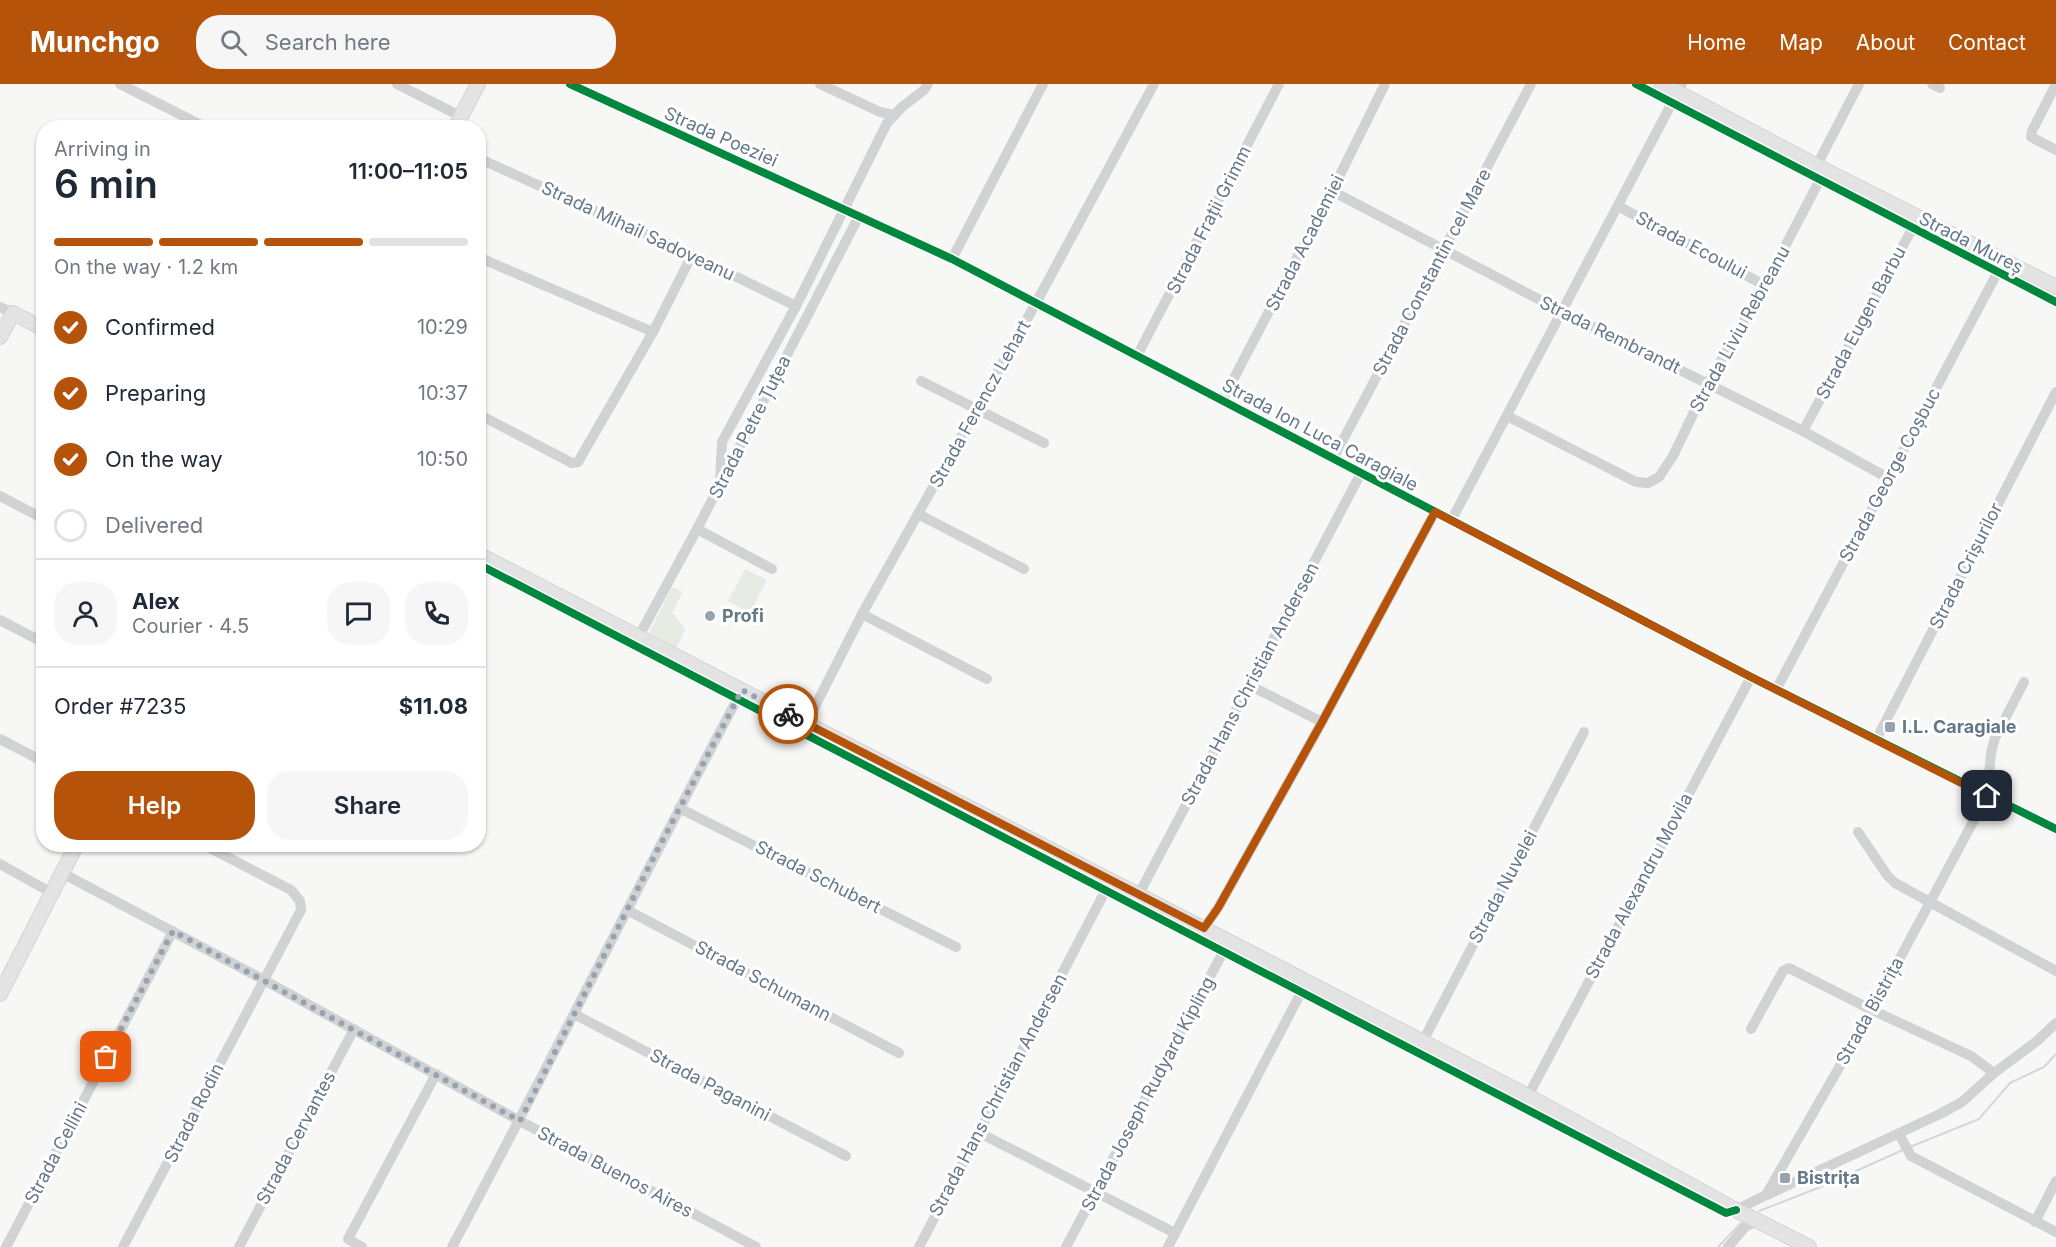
<!DOCTYPE html>
<html lang="en">
<head>
<meta charset="utf-8">
<style>
	:root { --surface:#fff; --page:#f6f6f7; --text:#1f2937; --muted:#747a83; --line:#e0e1e3; --accent:#b45309 }
	body { margin:0; font-family:Inter,sans-serif; background:var(--page); color:var(--text); height:100vh; display:flex; flex-direction:column; font-size:22px; white-space:nowrap }
	* { box-sizing:border-box; margin:0 }
	p { font-size:20px; color:var(--muted) }
	.icon { flex:none; width:33px; height:33px; fill:none; stroke:currentColor; stroke-width:2; stroke-linecap:round; stroke-linejoin:round }
	.map { position:relative; flex:1; overflow:hidden }
	.panel { position:absolute; left:36px; top:36px; width:450px; height:732px; display:flex; flex-direction:column; background:var(--surface); border-radius:24px; box-shadow:0 2px 4px #0004 }
	.panel>* { flex:none }
	.pin { position:absolute; display:grid; place-items:center; width:51px; height:51px; color:#fff; margin:-26px; border-radius:12px; box-shadow:0 3px 9px #0006 }
	.courier { position:absolute; display:grid; place-items:center; width:60px; height:60px; margin:-30px; border:4px solid #b45309; border-radius:50%; background:#fff; color:#222; box-shadow:0 2px 8px #0007 }
	.head em { font-style:normal; font-weight:600 }
	.head div { display:flex; flex-direction:column-reverse }
	.head { display:flex; align-items:center; justify-content:space-between; height:102px; padding:0 18px }
	h1 { font-size:39px; font-weight:600; line-height:45px }
	.bar { display:grid; grid-template-columns:repeat(4,1fr); gap:9px 6px; align-content:center; height:72px; padding:0 18px }
	.bar i { height:8px; border-radius:4px; background:var(--line) }
	.bar .selected { background:var(--accent) }
	.bar p { grid-column:span 4 }
	.line { display:flex; align-items:center; gap:15px; padding:0 18px; border-top:2px solid var(--line) }
	.line div { flex:1 }
	.round { display:grid; place-items:center; flex:none; width:63px; height:63px; border-radius:24px; background:var(--page) }
	ol { padding:0 18px; list-style:none }
	li { display:flex; align-items:center; gap:18px; height:66px }
	li p { margin-inline-start:auto }
	li .icon { padding:6px; border-radius:50%; background:var(--accent); color:#fff; stroke-width:4 }
	li:last-child { color:var(--muted) }
	li i { width:33px; height:33px; border:3px solid var(--line); border-radius:50% }
	.primary-button { display:flex; gap:12px; margin-top:auto; padding:12px 18px }
	.primary-button a { flex:1; height:69px; border-radius:24px; background:var(--accent); color:#fff; font-size:24px; font-weight:600; line-height:69px; text-align:center }
	.primary-button a+a { background:var(--page); color:var(--text) }
	header { display:flex; align-items:center; gap:36px; box-sizing:border-box; height:84px; padding:0 30px; background:var(--accent); color:#fff }
	header strong { font-size:28px }
	nav { display:flex; gap:33px; margin-inline-start:auto; font-size:21px }
	.search { width:420px; height:54px; background:var(--page); display:flex; align-items:center; gap:15px; box-sizing:border-box; padding:0 21px; border-radius:24px; color:var(--muted); font-size:22px }
	.map>svg:first-child { display:block }
	.green { fill:#e6ebe4 }
	.lines { fill:none; stroke-linecap:round; stroke-linejoin:round }
	.stream { stroke:#d0d9dd; stroke-width:2 }
	.secondary-casing { stroke:#d2d4d6; stroke-width:16 }
	.street { stroke:#d1d2d3; stroke-width:10 }
	.secondary { stroke:#e3e3e4; stroke-width:14 }
	.cycleway-casing { stroke:#fff; stroke-width:11 }
	.cycleway { stroke:#00873e; stroke-width:8 }
	.done { stroke:#97a4af; stroke-width:6; stroke-dasharray:0 10.8 }
	.route { stroke:#b45309; stroke-width:8 }
	.poi-dot { fill:#97a4af; stroke:#fff; stroke-width:2 }
	.labels { text-anchor:middle; stroke-width:6; stroke-linejoin:round; paint-order:stroke }
	.street-label { font-size:18px; fill:#647889; stroke:#fff }
	.poi-label { font-size:18px; font-weight:bold; fill:#647889; stroke:#fff; text-anchor:start }
</style>
</head>
<body>
<header>
<strong>Munchgo</strong>
<div class="search"><svg class="icon" aria-label="search" viewBox="0 0 24 24"><circle cx="10" cy="10" r="6"/><path d="M15 15l6 6"/></svg>Search here</div>
<nav><a>Home</a><a>Map</a><a>About</a><a>Contact</a></nav>
</header>
<div class="map">
<svg width="2056" height="1163" viewBox="0 0 2056 1163">
	<rect width="100%" height="100%" fill="#f7f7f6"/>
	<!-- green -->
	<g class="green">
		<path d="M 745,485 L 767,496 L 750,529 L 728,517 Z"/>
		<path d="M 672,503 L 683,508 L 672,529 L 685,545 L 677,564 L 649,549 Z"/>
	</g>
	<g class="lines">
		<!-- stream -->
		<g class="stream">
			<path d="M 1910,1063 L 1979,1035 L 2010,999 L 2044,983 L 2056,970"/>
			<path d="M 1759,1127 L 1818,1104 L 1905,1065"/>
			<path d="M 1718,1163 L 1741,1139"/>
		</g>
		<!-- secondary casing -->
		<g class="secondary-casing">
			<g id="secondary">
				<path d="M 1662,0 L 1825,86 L 2056,203"/>
				<path d="M 455,44 L 478,0"/>
				<path d="M 0,253 L 13,229 L 44,245"/>
				<path d="M 478,470 L 1528,1012 L 1736,1126 L 1809,1163"/>
				<path d="M 0,910 L 77,760"/>
			</g>
		</g>
		<!-- street -->
		<g class="street">
			<path d="M 120,0 L 207,44"/>
			<path d="M 397,0 L 462,33"/>
			<path d="M 570,0 L 952,175 L 1751,593 L 2056,745"/>
			<path d="M 820,0 L 880,28 L 895,31"/>
			<path d="M 1932,0 L 1940,4"/>
			<path d="M 2056,0 L 2032,47 L 2031,53 L 2056,66"/>
			<path d="M 478,74 L 692,171 L 796,222"/>
			<path d="M 1817,81 L 1859,0"/>
			<path d="M 1332,107 L 1563,228 L 1803,347 L 1888,394"/>
			<path d="M 1618,122 L 1764,201"/>
			<path d="M 478,173 L 653,248"/>
			<path d="M 952,175 L 1043,0"/>
			<path d="M 0,223 L 13,229"/>
			<path d="M 1137,272 L 1279,0"/>
			<path d="M 921,297 L 1044,359"/>
			<path d="M 1222,317 L 1335,101 L 1385,0"/>
			<path d="M 478,330 L 572,379 L 578,378 L 653,248 L 692,171"/>
			<path d="M 1507,332 L 1636,398 L 1648,399 L 1659,393 L 1673,372 L 1708,299 L 1771,189 L 1825,86"/>
			<path d="M 1803,347 L 1919,132"/>
			<path d="M 1333,375 L 1531,0"/>
			<path d="M 720,397 L 722,358 L 796,222 L 887,39 L 902,23 L 924,6 L 928,0"/>
			<path d="M 0,412 L 44,435"/>
			<path d="M 918,430 L 1024,485"/>
			<path d="M 1451,437 L 1682,0"/>
			<path d="M 697,445 L 772,485"/>
			<path d="M 862,530 L 987,595"/>
			<path d="M 0,536 L 44,559"/>
			<path d="M 639,552 L 697,445 L 859,132"/>
			<path d="M 1249,601 L 1322,638"/>
			<path d="M 1776,606 L 2004,176"/>
			<path d="M 806,640 L 862,530 L 1036,219 L 1154,0"/>
			<path d="M 0,655 L 44,678"/>
			<path d="M 1876,656 L 2056,308"/>
			<path d="M 679,724 L 956,863"/>
			<path d="M 1858,748 L 1887,791 L 1895,799 L 2056,887"/>
			<path d="M 0,780 L 52,809"/>
			<path d="M 62,789 L 264,896 L 520,1037 L 756,1163"/>
			<path d="M 1139,810 L 1361,389"/>
			<path d="M 627,826 L 899,969"/>
			<path d="M 1204,844 L 1218,824 L 1322,638 L 1435,428"/>
			<path d="M 574,930 L 846,1072"/>
			<path d="M 1751,945 L 1783,887 L 1789,884 L 1872,926 L 1971,972 L 1994,989"/>
			<path d="M 1423,957 L 1584,648"/>
			<path d="M 1528,1012 L 1751,593"/>
			<path d="M 978,1048 L 1175,1149"/>
			<path d="M 1899,1050 L 1911,1072 L 2056,1148"/>
			<path d="M 1767,1111 L 1940,1030 L 1962,1018 L 1994,989 L 2037,957 L 2056,939"/>
			<path d="M 1736,1126 L 1766,1111 L 1872,926 L 1987,712 L 1991,669 L 1995,654 L 2024,598"/>
			<path d="M 2035,1138 L 2056,1097"/>
			<path d="M 6,1163 L 173,847"/>
			<path d="M 123,1163 L 301,826 L 300,817 L 291,806 L 202,760"/>
			<path d="M 239,1163 L 354,945"/>
			<path d="M 362,1163 L 348,1155 L 436,990"/>
			<path d="M 452,1163 C 551,979 643,791 742,606"/>
			<path d="M 919,1163 L 1111,796"/>
			<path d="M 1066,1163 L 1229,857"/>
			<path d="M 1168,1163 L 1307,897"/>
			<path d="M 1728,1163 L 1745,1143 L 1757,1137"/>
		</g>
		<!-- secondary -->
		<use href="#secondary" class="secondary"/>
		<!-- cycleway casing -->
		<g class="cycleway-casing">
			<g id="cycleway">
				<path d="M 570,0 L 952,175 L 1751,593 L 2056,745"/>
				<path d="M 1636,0 L 2056,218"/>
				<path d="M 478,480 L 1726,1129 L 1736,1126"/>
			</g>
		</g>
		<!-- cycleway -->
		<use href="#cycleway" class="cycleway"/>
	</g>
	<g class="lines">
		<!-- done -->
		<path class="done" d="M 106,973 L 173,847 L 520,1037 L 658,765 L 742,606 L 788,630"/>
		<!-- route -->
		<path class="route" d="M 788,630 L 1204,844 L 1218,824 L 1322,638 L 1435,428 L 1751,593 L 1987,712"/>
	</g>
	<!-- markers -->
	<g class="poi-dot">
		<circle cx="710" cy="532" r="6"/>
		<rect x="1884" y="637" width="12" height="12" rx="3"/>
		<rect x="1779" y="1088" width="12" height="12" rx="3"/>
	</g>
	<g class="labels">
		<!-- street labels -->
		<g class="street-label">
			<text transform="translate(721 53) rotate(24)" y="6">Strada Poeziei</text>
			<text transform="translate(1209 136) rotate(-63)" y="6">Strada Frații Grimm</text>
			<text transform="translate(638 147) rotate(25)" y="6">Strada Mihail Sadoveanu</text>
			<text transform="translate(1305 159) rotate(-63)" y="6">Strada Academiei</text>
			<text transform="translate(1971 159) rotate(27)" y="6">Strada Mureș</text>
			<text transform="translate(1691 161) rotate(28)" y="6">Strada Ecoului</text>
			<text transform="translate(1432 188) rotate(-62)" y="6">Strada Constantin cel Mare</text>
			<text transform="translate(1861 239) rotate(-62)" y="6">Strada Eugen Barbu</text>
			<text transform="translate(1740 245) rotate(-61)" y="6">Strada Liviu Rebreanu</text>
			<text transform="translate(1610 251) rotate(26)" y="6">Strada Rembrandt</text>
			<text transform="translate(980 320) rotate(-61)" y="6">Strada Ferencz Lehart</text>
			<text transform="translate(750 343) rotate(-63)" y="6">Strada Petre Țuțea</text>
			<text transform="translate(1320 351) rotate(28)" y="6">Strada Ion Luca Caragiale</text>
			<text transform="translate(1890 391) rotate(-62)" y="6">Strada George Coșbuc</text>
			<text transform="translate(1966 482) rotate(-63)" y="6">Strada Crișurilor</text>
			<text transform="translate(1250 600) rotate(-62)" y="6">Strada Hans Christian Andersen</text>
			<text transform="translate(818 793) rotate(27)" y="6">Strada Schubert</text>
			<text transform="translate(1639 802) rotate(-62)" y="6">Strada Alexandru Movila</text>
			<text transform="translate(1503 803) rotate(-62)" y="6">Strada Nuvelei</text>
			<text transform="translate(763 897) rotate(28)" y="6">Strada Schumann</text>
			<text transform="translate(1870 927) rotate(-61)" y="6">Strada Bistrița</text>
			<text transform="translate(710 1001) rotate(28)" y="6">Strada Paganini</text>
			<text transform="translate(1148 1010) rotate(-62)" y="6">Strada Joseph Rudyard Kipling</text>
			<text transform="translate(998 1011) rotate(-62)" y="6">Strada Hans Christian Andersen</text>
			<text transform="translate(194 1029) rotate(-63)" y="6">Strada Rodin</text>
			<text transform="translate(296 1054) rotate(-62)" y="6">Strada Cervantes</text>
			<text transform="translate(56 1069) rotate(-62)" y="6">Strada Cellini</text>
			<text transform="translate(615 1088) rotate(28)" y="6">Strada Buenos Aires</text>
		</g>
		<!-- poi labels -->
		<g class="poi-label">
			<text x="722" y="538">Profi</text>
			<text x="1902" y="649">I.L. Caragiale</text>
			<text x="1797" y="1100">Bistrița</text>
		</g>
	</g>
</svg>
<div class="pin" style="left:106px;top:973px;background:#ea580c"><svg class="icon" aria-label="bag" viewBox="0 0 24 24"><path d="M5 8h14l-1 12H6zM9 8a3 3 0 0 1 6 0"/></svg></div>
<div class="pin" style="left:1987px;top:712px;background:#1f2937"><svg class="icon" aria-label="home" viewBox="0 0 24 24"><path d="M3 11l9-7 9 7M6 9v11h12V9"/></svg></div>
<div class="courier" style="left:788px;top:630px"><svg class="icon" aria-label="bike" viewBox="0 0 24 24"><circle cx="6" cy="16" r="4"/><circle cx="18" cy="16" r="4"/><path d="M6 16l4-8h5l3 8M10 8l3 8H6M13 5h3"/></svg></div>
<section class="panel">
<div class="head"><div><h1>6 min</h1><p>Arriving in</p></div><em>11:00–11:05</em></div>
<div class="bar"><i class="selected"></i><i class="selected"></i><i class="selected"></i><i></i><p>On the way · 1.2 km</p></div>
<ol>
<li><svg class="icon" aria-label="check" viewBox="0 0 24 24"><path d="M5 12l5 5 9-10"/></svg>Confirmed<p>10:29</p></li>
<li><svg class="icon" aria-label="check" viewBox="0 0 24 24"><path d="M5 12l5 5 9-10"/></svg>Preparing<p>10:37</p></li>
<li><svg class="icon" aria-label="check" viewBox="0 0 24 24"><path d="M5 12l5 5 9-10"/></svg>On the way<p>10:50</p></li>
<li><i></i>Delivered</li>
</ol>
<div class="line" style="height:108px"><a class="round"><svg class="icon" aria-label="person" viewBox="0 0 24 24"><circle cx="12" cy="8" r="4"/><path d="M4 21q1-7 8-7t8 7"/></svg></a><div><b>Alex</b><p>Courier · 4.5</p></div><a class="round"><svg class="icon" aria-label="chat" viewBox="0 0 24 24"><path d="M4 5h16v11H9l-5 4z"/></svg></a><a class="round"><svg class="icon" aria-label="phone" viewBox="0 0 24 24"><path d="M5 4h4l2 5-3 2q2 4 5 5l2-3 5 2v4C11 20 4 13 5 4z"/></svg></a></div>
<div class="line" style="height:78px"><div>Order #7235</div><b>$11.08</b></div>
<div class="primary-button"><a>Help</a><a>Share</a></div>
</section>
</div>
</body>
</html>
